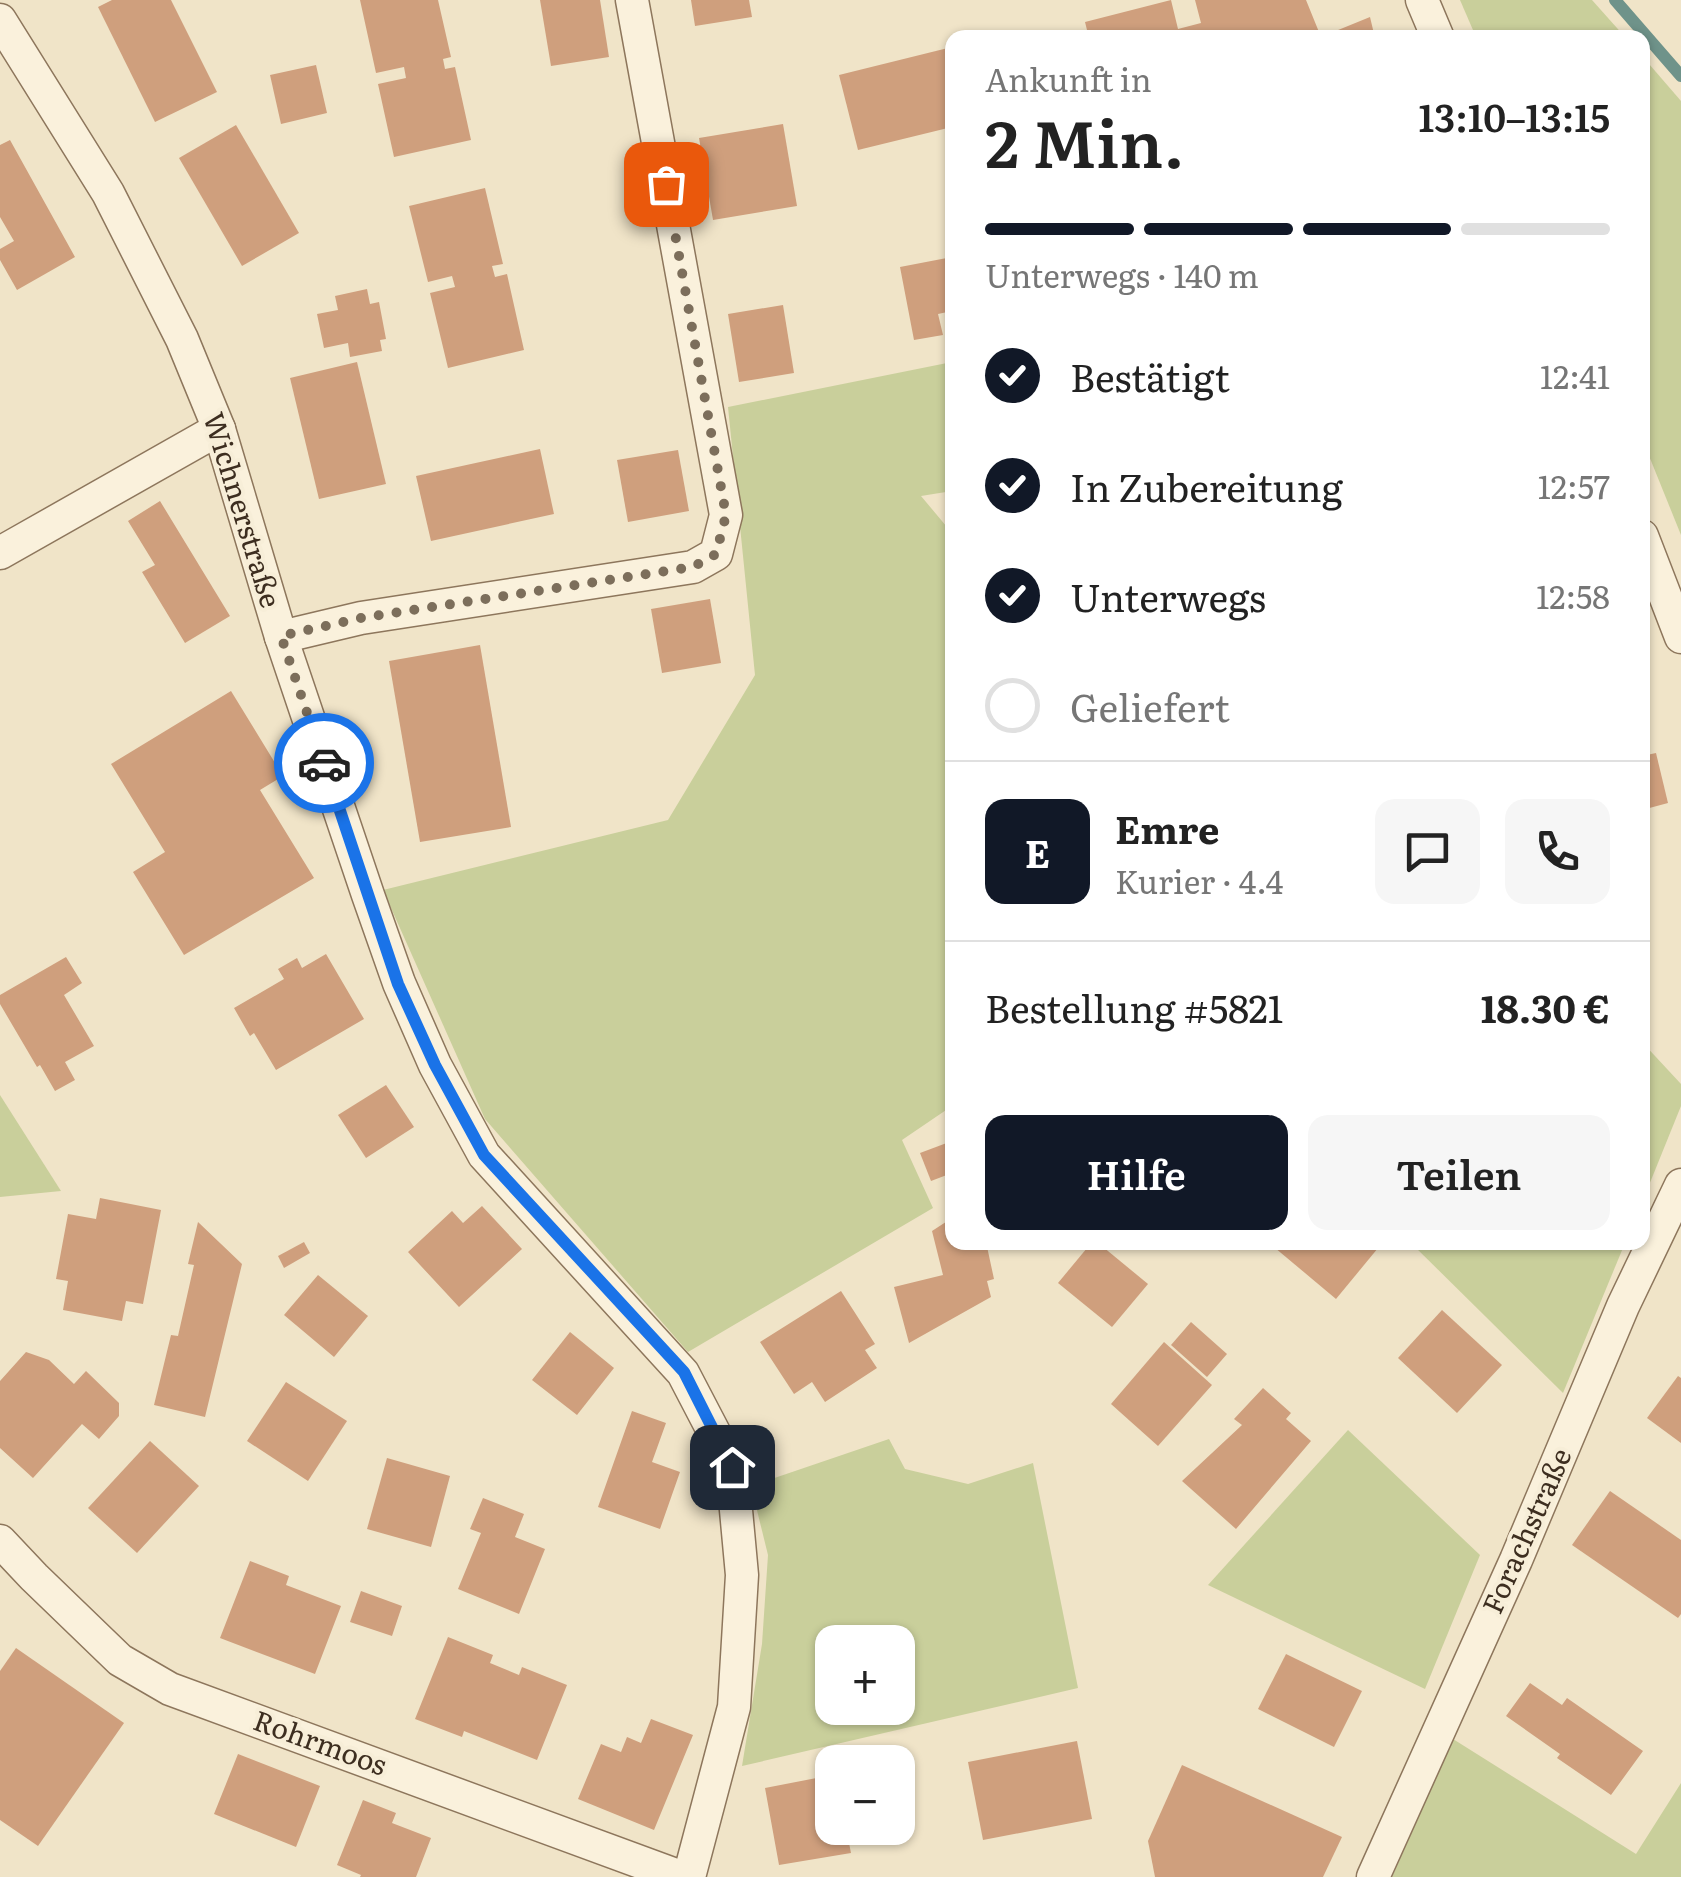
<!DOCTYPE html>
<html lang="de">
<head>
<meta charset="utf-8">
<style>
	:root { --surface:#fff; --page:#f6f6f6; --text:#222; --muted:#767676; --line:#e0e0e0; --accent:#111827 }
	body { margin:0; font-family:Literata,serif; background:var(--page); color:var(--text); height:100vh; display:flex; flex-direction:column; font-size:38px; white-space:nowrap }
	* { box-sizing:border-box; margin:0 }
	p { font-size:32px; color:var(--muted) }
	.icon { flex:none; width:55px; height:55px; fill:none; stroke:currentColor; stroke-width:2; stroke-linecap:round; stroke-linejoin:round }
	.map { position:relative; flex:1; overflow:hidden }
	.drawer { position:absolute; left:945px; top:30px; width:705px; height:1220px; display:flex; flex-direction:column; background:var(--surface); border-radius:20px; box-shadow:0 2px 8px #0004 }
	.drawer>* { flex:none }
	.tools { position:absolute; left:815px; top:1625px; display:grid; gap:20px }
	.tools a { display:grid; place-items:center; width:100px; height:100px; border-radius:20px; background:var(--surface); box-shadow:0 2px 8px #0004; font-size:50px }
	.pin { position:absolute; display:grid; place-items:center; width:85px; height:85px; color:#fff; margin:-42px; border-radius:20px; box-shadow:0 5px 15px #0006 }
	.courier { position:absolute; display:grid; place-items:center; width:100px; height:100px; margin:-50px; border:8px solid #1a73e8; border-radius:50%; background:#fff; color:#222; box-shadow:0 2px 12px #0007 }
	.summary em { font-style:normal; font-weight:600 }
	.summary div { display:flex; flex-direction:column-reverse }
	.summary { display:flex; align-items:center; justify-content:space-between; height:170px; padding:0 40px }
	h1 { font-size:65px; font-weight:600; line-height:75px }
	.bar { display:grid; grid-template-columns:repeat(4,1fr); gap:15px 10px; align-content:center; height:120px; padding:0 40px }
	.bar i { height:12px; border-radius:8px; background:var(--line) }
	.bar .current { background:var(--accent) }
	.bar p { grid-column:span 4 }
	.line { display:flex; align-items:center; gap:25px; padding:0 40px; border-top:2px solid var(--line) }
	.line div { flex:1 }
	.round { display:grid; place-items:center; flex:none; width:105px; height:105px; border-radius:20px; background:var(--page) }
	ol { padding:0 40px; list-style:none }
	li { display:flex; align-items:center; gap:30px; height:110px }
	li p { margin-inline-start:auto }
	li .icon { padding:10px; border-radius:50%; background:var(--accent); color:#fff; stroke-width:4 }
	li:last-child { color:var(--muted) }
	li i { width:55px; height:55px; border:5px solid var(--line); border-radius:50% }
	.cta { display:flex; gap:20px; margin-top:auto; padding:20px 40px }
	.cta a { flex:1; height:115px; border-radius:20px; background:var(--accent); color:#fff; font-size:40px; font-weight:600; line-height:115px; text-align:center }
	.cta a+a { background:var(--page); color:var(--text) }
	.map>svg:first-child { display:block }
	.green { fill:#c9cf9b; fill-rule:evenodd }
	.lines { fill:none; stroke-linecap:round; stroke-linejoin:round }
	.stream { stroke:#6f938a; stroke-width:12 }
	.building { fill:#cf9f7d }
	.street-casing { stroke:#8d765c; stroke-width:35 }
	.street { stroke:#faf1dc; stroke-width:32 }
	.done { stroke:#7c6e5b; stroke-width:10; stroke-dasharray:0 18 }
	.route { stroke:#1a73e8; stroke-width:12 }
	.labels { text-anchor:middle; stroke-width:8; stroke-linejoin:round; paint-order:stroke }
	.street-label { font-size:28px; fill:#3d2e20; stroke:#f7eed8 }
</style>
</head>
<body>
<div class="map">
<svg width="1681" height="1877" viewBox="0 0 1681 1877">
	<rect width="100%" height="100%" fill="#f0e4c8"/>
	<!-- green -->
	<g class="green">
		<path d="M 1460,0 L 1592,0 L 1625,37 L 1476,37 Z"/>
		<path d="M 1643,57 L 1681,101 L 1681,535 L 1643,441 Z"/>
		<path d="M 952,362 L 952,491 L 921,496 L 952,533 L 952,1106 L 902,1140 L 933,1208 L 688,1352 L 485,1119 L 383,890 L 668,820 L 755,675 L 728,407 Z"/>
		<path d="M 1642,1042 L 1681,1084 L 1681,1106 L 1643,1200 Z"/>
		<path d="M 0,1095 L 61,1191 L 0,1197 Z"/>
		<path d="M 1411,1243 L 1625,1243 L 1563,1393 Z"/>
		<path d="M 1348,1430 L 1480,1555 L 1425,1689 L 1208,1585 Z"/>
		<path d="M 889,1439 L 905,1469 L 968,1484 L 1033,1463 L 1078,1688 L 742,1766 L 762,1644 L 768,1555 L 751,1486 ZM 832,1642 L 898,1642 L 898,1708 L 832,1708 Z"/>
		<path d="M 1453,1739 L 1636,1854 L 1681,1783 L 1681,1877 L 1392,1877 Z"/>
	</g>
	<g class="lines">
		<!-- stream -->
		<path class="stream" d="M 1615,0 L 1681,76"/>
	</g>
	<!-- building -->
	<g class="building">
		<path d="M 112,0 L 171,0 L 217,92 L 155,122 L 98,7 Z"/>
		<path d="M 360,0 L 438,0 L 451,57 L 443,59 L 445,69 L 455,67 L 471,140 L 394,157 L 378,84 L 406,78 L 404,67 L 376,73 Z"/>
		<path d="M 540,0 L 600,0 L 609,57 L 551,66 Z"/>
		<path d="M 691,0 L 749,0 L 752,17 L 695,26 Z"/>
		<path d="M 1171,0 L 1178,29 L 1201,23 L 1195,0 L 1306,0 L 1321,37 L 1370,17 L 1375,38 L 1089,38 L 1085,22 Z"/>
		<path d="M 952,47 L 952,127 L 858,150 L 839,75 Z"/>
		<path d="M 316,65 L 327,113 L 281,124 L 270,75 Z"/>
		<path d="M 783,124 L 797,206 L 713,220 L 699,138 Z"/>
		<path d="M 236,125 L 299,233 L 242,266 L 179,158 Z"/>
		<path d="M 10,140 L 75,257 L 17,290 L 0,260 L 0,249 L 14,241 L 0,217 L 0,145 Z"/>
		<path d="M 485,188 L 503,264 L 492,266 L 495,277 L 507,274 L 524,350 L 448,368 L 430,293 L 455,287 L 452,276 L 428,282 L 409,206 Z"/>
		<path d="M 952,257 L 952,311 L 938,314 L 943,335 L 914,340 L 900,267 Z"/>
		<path d="M 367,289 L 370,304 L 379,302 L 386,339 L 380,340 L 382,351 L 350,357 L 348,343 L 324,348 L 317,314 L 338,310 L 335,296 Z"/>
		<path d="M 783,305 L 794,373 L 739,382 L 728,314 Z"/>
		<path d="M 357,362 L 386,484 L 319,499 L 290,378 Z"/>
		<path d="M 540,449 L 554,514 L 431,541 L 416,476 Z"/>
		<path d="M 678,450 L 689,511 L 628,522 L 617,460 Z"/>
		<path d="M 160,501 L 230,616 L 185,643 L 142,572 L 155,565 L 128,521 Z"/>
		<path d="M 710,599 L 721,663 L 662,673 L 651,609 Z"/>
		<path d="M 480,645 L 511,827 L 420,842 L 389,661 Z"/>
		<path d="M 231,691 L 283,776 L 260,790 L 314,878 L 184,955 L 133,872 L 165,852 L 111,764 Z"/>
		<path d="M 1656,753 L 1668,803 L 1642,810 L 1642,756 Z"/>
		<path d="M 326,954 L 364,1019 L 276,1070 L 254,1033 L 250,1036 L 234,1008 L 284,979 L 278,969 L 297,958 L 302,968 Z"/>
		<path d="M 66,957 L 82,983 L 64,995 L 94,1046 L 65,1062 L 75,1080 L 55,1091 L 40,1065 L 37,1067 L 0,1004 L 0,995 Z"/>
		<path d="M 386,1085 L 414,1127 L 366,1158 L 338,1115 Z"/>
		<path d="M 952,1141 L 952,1173 L 931,1181 L 920,1153 Z"/>
		<path d="M 100,1198 L 161,1210 L 143,1304 L 126,1301 L 122,1321 L 63,1310 L 68,1281 L 56,1279 L 68,1214 L 96,1219 Z"/>
		<path d="M 482,1206 L 522,1249 L 459,1307 L 408,1252 L 452,1211 L 463,1223 Z"/>
		<path d="M 952,1218 L 952,1242 L 986,1242 L 994,1279 L 987,1281 L 991,1297 L 909,1343 L 894,1287 L 943,1275 L 932,1231 Z"/>
		<path d="M 198,1222 L 242,1264 L 205,1417 L 154,1405 L 171,1335 L 178,1336 L 194,1265 L 188,1264 Z"/>
		<path d="M 304,1242 L 310,1253 L 284,1268 L 278,1256 Z"/>
		<path d="M 1092,1242 L 1097,1242 L 1148,1284 L 1112,1327 L 1058,1283 Z"/>
		<path d="M 1268,1242 L 1383,1242 L 1336,1299 Z"/>
		<path d="M 318,1275 L 368,1316 L 334,1357 L 284,1315 Z"/>
		<path d="M 841,1291 L 875,1344 L 865,1350 L 877,1368 L 825,1402 L 812,1382 L 794,1394 L 760,1342 Z"/>
		<path d="M 1442,1310 L 1502,1365 L 1457,1413 L 1398,1358 Z"/>
		<path d="M 1191,1322 L 1227,1354 L 1207,1377 L 1171,1345 Z"/>
		<path d="M 570,1332 L 614,1368 L 577,1415 L 532,1380 Z"/>
		<path d="M 1164,1342 L 1212,1385 L 1158,1446 L 1111,1404 Z"/>
		<path d="M 26,1352 L 49,1360 L 74,1384 L 86,1371 L 119,1403 L 119,1416 L 99,1439 L 82,1424 L 33,1478 L 0,1448 L 0,1381 Z"/>
		<path d="M 1678,1376 L 1681,1378 L 1681,1443 L 1647,1418 Z"/>
		<path d="M 286,1382 L 347,1421 L 308,1481 L 247,1441 Z"/>
		<path d="M 1263,1388 L 1291,1413 L 1286,1419 L 1311,1441 L 1236,1529 L 1182,1481 L 1242,1425 L 1234,1419 Z"/>
		<path d="M 632,1411 L 666,1423 L 652,1462 L 680,1472 L 660,1529 L 598,1507 Z"/>
		<path d="M 150,1441 L 199,1486 L 137,1553 L 88,1508 Z"/>
		<path d="M 387,1458 L 450,1476 L 431,1547 L 367,1529 Z"/>
		<path d="M 1610,1491 L 1681,1540 L 1681,1614 L 1678,1618 L 1572,1545 Z"/>
		<path d="M 483,1498 L 524,1514 L 515,1537 L 545,1549 L 519,1614 L 458,1589 L 481,1533 L 470,1529 Z"/>
		<path d="M 250,1561 L 289,1576 L 286,1585 L 341,1606 L 315,1674 L 220,1638 Z"/>
		<path d="M 361,1591 L 402,1606 L 392,1636 L 350,1622 Z"/>
		<path d="M 448,1637 L 493,1655 L 490,1663 L 519,1675 L 522,1667 L 567,1685 L 537,1760 L 464,1731 L 462,1737 L 415,1719 Z"/>
		<path d="M 16,1648 L 124,1723 L 38,1846 L 0,1820 L 0,1671 Z"/>
		<path d="M 1286,1654 L 1362,1691 L 1334,1747 L 1258,1709 Z"/>
		<path d="M 1530,1683 L 1562,1705 L 1567,1698 L 1643,1751 L 1611,1795 L 1557,1758 L 1560,1754 L 1506,1716 Z"/>
		<path d="M 651,1719 L 693,1735 L 654,1830 L 578,1799 L 601,1744 L 621,1752 L 627,1737 L 641,1743 Z"/>
		<path d="M 1077,1741 L 1092,1819 L 983,1840 L 968,1762 Z"/>
		<path d="M 238,1754 L 320,1786 L 296,1847 L 214,1814 Z"/>
		<path d="M 1182,1765 L 1342,1837 L 1323,1877 L 1155,1877 L 1148,1841 Z"/>
		<path d="M 832,1775 L 832,1828 L 846,1828 L 851,1853 L 779,1865 L 765,1788 Z"/>
		<path d="M 363,1800 L 396,1813 L 392,1823 L 431,1838 L 416,1877 L 360,1877 L 361,1875 L 337,1865 Z"/>
	</g>
	<g class="lines">
		<!-- street casing -->
		<g class="street-casing">
			<g id="street">
				<path d="M 1422,0 L 1438,38"/>
				<path d="M 0,20 L 108,193 L 182,339 L 219,429 L 281,637 L 368,895 L 399,983 L 435,1065 L 484,1155 L 683,1373 L 732,1467 L 742,1575 L 734,1707 L 689,1877"/>
				<path d="M 1642,536 L 1681,637"/>
				<path d="M 0,553 L 219,429"/>
				<path d="M 281,637 L 361,618 L 693,567 L 716,554 L 726,515 L 632,0"/>
				<path d="M 0,1541 L 34,1577 L 120,1660 L 170,1689 L 681,1877"/>
				<path d="M 1373,1877 L 1516,1560 L 1623,1306 L 1681,1185"/>
			</g>
		</g>
		<!-- street -->
		<use href="#street" class="street"/>
	</g>
	<g class="lines">
		<!-- done -->
		<path class="done" d="M 324,763 L 281,636 L 361,618 L 693,567 L 716,554 L 726,515 L 666,184"/>
		<!-- route -->
		<path class="route" d="M 324,763 L 398,984 L 435,1065 L 484,1155 L 684,1372 L 732,1467"/>
	</g>
	<g class="labels">
		<!-- street labels -->
		<g class="street-label">
			<text transform="translate(242 510) rotate(73)" y="10">Wichnerstraße</text>
			<text transform="translate(1527 1531) rotate(-66)" y="10">Forachstraße</text>
			<text transform="translate(320 1743) rotate(20)" y="10">Rohrmoos</text>
		</g>
	</g>
</svg>
<div class="tools">
<a>+</a>
<a>−</a>
</div>
<div class="pin" style="left:666px;top:184px;background:#ea580c"><svg class="icon" aria-label="bag" viewBox="0 0 24 24"><path d="M5 8h14l-1 12H6zM9 8a3 3 0 0 1 6 0"/></svg></div>
<div class="pin" style="left:732px;top:1467px;background:#1f2937"><svg class="icon" aria-label="home" viewBox="0 0 24 24"><path d="M3 11l9-7 9 7M6 9v11h12V9"/></svg></div>
<div class="courier" style="left:324px;top:763px"><svg class="icon" aria-label="car" viewBox="0 0 24 24"><path d="M5 17H2v-5l4-1 3-4h7l3 4 3 1v5h-3M9 17h6M6 11h13"/><circle cx="7" cy="17" r="2"/><circle cx="17" cy="17" r="2"/></svg></div>
<section class="drawer">
<div class="summary"><div><h1>2 Min.</h1><p>Ankunft in</p></div><em>13:10–13:15</em></div>
<div class="bar"><i class="current"></i><i class="current"></i><i class="current"></i><i></i><p>Unterwegs · 140 m</p></div>
<ol>
<li><svg class="icon" aria-label="check" viewBox="0 0 24 24"><path d="M5 12l5 5 9-10"/></svg>Bestätigt<p>12:41</p></li>
<li><svg class="icon" aria-label="check" viewBox="0 0 24 24"><path d="M5 12l5 5 9-10"/></svg>In Zubereitung<p>12:57</p></li>
<li><svg class="icon" aria-label="check" viewBox="0 0 24 24"><path d="M5 12l5 5 9-10"/></svg>Unterwegs<p>12:58</p></li>
<li><i></i>Geliefert</li>
</ol>
<div class="line" style="height:180px"><b class="round" style="background:var(--accent);color:#fff">E</b><div><b>Emre</b><p>Kurier · 4.4</p></div><a class="round"><svg class="icon" aria-label="chat" viewBox="0 0 24 24"><path d="M4 5h16v11H9l-5 4z"/></svg></a><a class="round"><svg class="icon" aria-label="phone" viewBox="0 0 24 24"><path d="M5 4h4l2 5-3 2q2 4 5 5l2-3 5 2v4C11 20 4 13 5 4z"/></svg></a></div>
<div class="line" style="height:130px"><div>Bestellung #5821</div><b>18.30 €</b></div>
<div class="cta"><a>Hilfe</a><a>Teilen</a></div>
</section>
</div>
</body>
</html>
